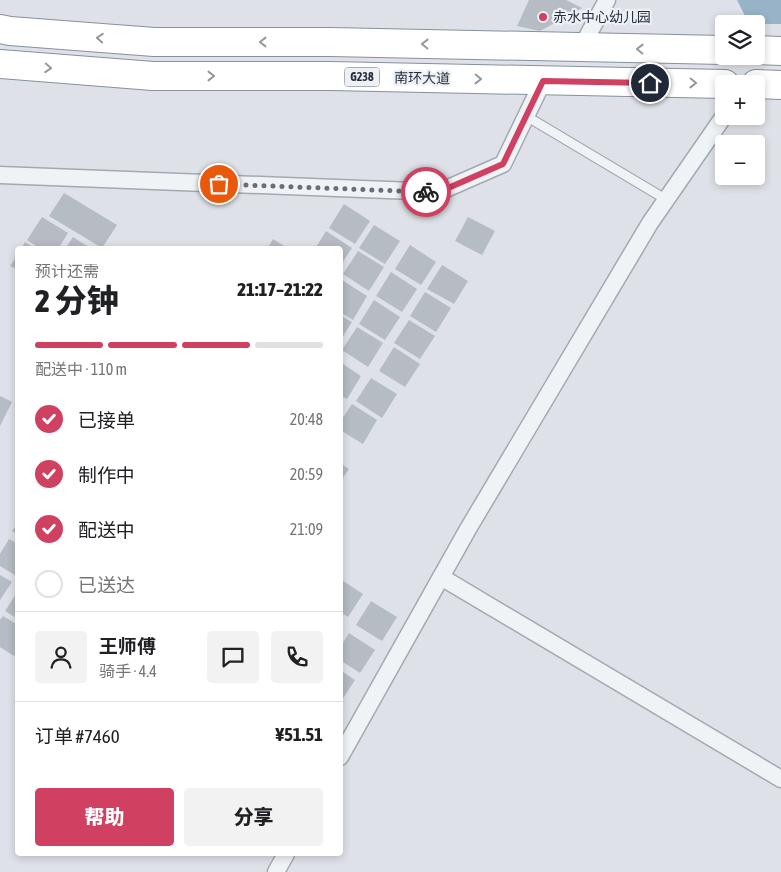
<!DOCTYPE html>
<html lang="zh">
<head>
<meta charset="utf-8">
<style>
	:root { --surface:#fff; --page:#f2f2f2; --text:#202124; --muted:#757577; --line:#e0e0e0; --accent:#cf4061 }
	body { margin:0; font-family:"Asap Condensed","Noto Sans SC",sans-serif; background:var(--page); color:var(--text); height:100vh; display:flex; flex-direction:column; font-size:19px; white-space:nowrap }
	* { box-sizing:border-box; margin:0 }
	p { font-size:16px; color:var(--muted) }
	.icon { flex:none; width:28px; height:28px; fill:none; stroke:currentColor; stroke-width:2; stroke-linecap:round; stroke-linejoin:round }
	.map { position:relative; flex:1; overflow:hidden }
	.drawer { position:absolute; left:15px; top:246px; width:328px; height:610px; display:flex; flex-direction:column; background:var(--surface); border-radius:5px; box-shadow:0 2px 8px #0003 }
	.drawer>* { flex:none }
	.controls { position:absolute; left:715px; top:15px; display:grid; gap:10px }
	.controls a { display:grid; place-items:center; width:50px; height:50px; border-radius:5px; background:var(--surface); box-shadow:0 2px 8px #0003; font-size:25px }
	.pin { position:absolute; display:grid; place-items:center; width:42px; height:42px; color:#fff; margin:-21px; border:2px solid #fff; border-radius:50%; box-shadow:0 1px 5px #0007 }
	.courier { position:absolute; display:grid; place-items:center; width:50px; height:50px; margin:-25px; border:4px solid #cf4061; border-radius:50%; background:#fff; color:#222; box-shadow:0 1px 6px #0007 }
	.overview em { font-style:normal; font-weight:800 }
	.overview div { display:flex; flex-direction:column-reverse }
	.overview { display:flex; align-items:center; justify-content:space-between; height:85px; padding:0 20px }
	h1 { font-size:32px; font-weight:800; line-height:38px }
	.bar { display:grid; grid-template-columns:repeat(4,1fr); gap:8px 5px; align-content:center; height:60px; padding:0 20px }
	.bar i { height:6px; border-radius:4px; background:var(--line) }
	.bar .current { background:var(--accent) }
	.bar p { grid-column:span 4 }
	.line { display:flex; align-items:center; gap:12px; padding:0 20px; border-top:1px solid var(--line) }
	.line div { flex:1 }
	.round { display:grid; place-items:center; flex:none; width:52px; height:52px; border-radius:5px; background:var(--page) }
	ol { padding:0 20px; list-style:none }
	li { display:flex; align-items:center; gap:15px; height:55px }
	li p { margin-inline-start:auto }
	li .icon { padding:5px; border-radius:50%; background:var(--accent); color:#fff; stroke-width:4 }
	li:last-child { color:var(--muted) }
	li i { width:28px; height:28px; border:2px solid var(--line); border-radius:50% }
	.cta { display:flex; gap:10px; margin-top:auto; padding:10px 20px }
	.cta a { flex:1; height:58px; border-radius:5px; background:var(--accent); color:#fff; font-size:20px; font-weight:800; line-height:58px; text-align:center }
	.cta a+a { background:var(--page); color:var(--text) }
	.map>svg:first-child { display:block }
	.water { fill:#98b3c8 }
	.building { fill:#b5bcc4 }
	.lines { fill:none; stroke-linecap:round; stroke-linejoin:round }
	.service-casing { stroke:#a3a9b2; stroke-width:11 }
	.minor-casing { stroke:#a3a9b2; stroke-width:19 }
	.trunk-casing { stroke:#85919e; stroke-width:30 }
	.service { stroke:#f0f3f6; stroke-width:9 }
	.minor { stroke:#f0f3f6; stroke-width:16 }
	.trunk { stroke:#fff; stroke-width:28 }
	.oneway { stroke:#93989e }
	.done { stroke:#676f7a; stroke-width:5; stroke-dasharray:0 9 }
	.route { stroke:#cf4061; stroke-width:6 }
	.poi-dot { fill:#cf4061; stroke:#edf1f5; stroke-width:2 }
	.labels { text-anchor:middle; stroke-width:4.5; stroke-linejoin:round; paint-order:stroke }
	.shield { fill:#edf1f5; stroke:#626b75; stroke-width:1 }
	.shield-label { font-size:12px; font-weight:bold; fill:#27313e }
	.poi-label { font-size:14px; fill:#27313e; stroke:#edf1f5; text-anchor:start }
	.street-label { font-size:14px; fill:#27313e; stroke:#edf1f5 }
</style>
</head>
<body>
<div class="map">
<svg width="781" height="872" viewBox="0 0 781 872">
	<rect width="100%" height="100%" fill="#dee2e8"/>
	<!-- water -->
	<path class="water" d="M 737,0 L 781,0 L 781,24 L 749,24 Z"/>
	<!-- building -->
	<g class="building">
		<path d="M 529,0 L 566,0 L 582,8 L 540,31 L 517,26 Z"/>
		<path d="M 64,193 L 117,225 L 102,248 L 49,216 Z"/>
		<path d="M 344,204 L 370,221 L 355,244 L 329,228 Z"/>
		<path d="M 42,217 L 68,233 L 58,249 L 41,249 L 27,240 Z"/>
		<path d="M 468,217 L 495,231 L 482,255 L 455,241 Z"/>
		<path d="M 374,225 L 400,241 L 385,264 L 359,248 Z"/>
		<path d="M 326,231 L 352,248 L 340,266 L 340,249 L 315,249 Z"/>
		<path d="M 73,237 L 92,249 L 65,249 Z"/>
		<path d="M 273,239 L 289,249 L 267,249 Z"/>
		<path d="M 25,242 L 36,249 L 21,249 Z"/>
		<path d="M 410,245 L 436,262 L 421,285 L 395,269 Z"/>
		<path d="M 358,251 L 384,267 L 369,291 L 343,274 Z"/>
		<path d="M 18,254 L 18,270 L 10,266 Z"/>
		<path d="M 442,265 L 468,281 L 454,304 L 427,289 Z"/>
		<path d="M 391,272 L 417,289 L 402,312 L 376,296 Z"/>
		<path d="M 342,280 L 367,296 L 353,320 L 340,312 L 340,283 Z"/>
		<path d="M 425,292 L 451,308 L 436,332 L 410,316 Z"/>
		<path d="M 374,300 L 400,317 L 385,340 L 359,324 Z"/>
		<path d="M 340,315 L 352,322 L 340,341 Z"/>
		<path d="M 409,320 L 435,336 L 420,359 L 394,343 Z"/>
		<path d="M 357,327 L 383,343 L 368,367 L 342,350 Z"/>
		<path d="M 394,347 L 420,364 L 405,387 L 379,371 Z"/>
		<path d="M 340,362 L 361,376 L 347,399 L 340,395 Z"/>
		<path d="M 371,378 L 397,394 L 382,418 L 356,401 Z"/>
		<path d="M 0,396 L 12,402 L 0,426 Z"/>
		<path d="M 352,404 L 377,420 L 363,444 L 340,430 L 340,422 Z"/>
		<path d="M 340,463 L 349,469 L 340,482 Z"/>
		<path d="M 18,523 L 18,534 L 12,531 Z"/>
		<path d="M 9,539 L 18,544 L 18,577 L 0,566 L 0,554 Z"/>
		<path d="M 0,575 L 12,582 L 0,600 Z"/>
		<path d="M 340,579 L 363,594 L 348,617 L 340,612 Z"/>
		<path d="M 18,591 L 18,619 L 5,611 Z"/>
		<path d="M 371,601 L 397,617 L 382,641 L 356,625 Z"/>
		<path d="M 3,616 L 18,625 L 18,650 L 14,656 L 0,647 L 0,620 Z"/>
		<path d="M 349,633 L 375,650 L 360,673 L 340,660 L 340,648 Z"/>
		<path d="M 340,670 L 355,680 L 340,703 Z"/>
	</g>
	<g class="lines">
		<!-- service casing -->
		<g class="service-casing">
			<path id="service" d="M 526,116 L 667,200"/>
		</g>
		<!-- minor casing -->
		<g class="minor-casing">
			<g id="minor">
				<path d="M 581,48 L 607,0"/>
				<path d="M 0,175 L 439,192 L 503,164 L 543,81"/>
				<path d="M 441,577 L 781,779"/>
				<path d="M 340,757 L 468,529 L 650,223 L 724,116"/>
				<path d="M 276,872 L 286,854"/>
			</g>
		</g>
		<!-- trunk casing -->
		<g class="trunk-casing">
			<g id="trunk">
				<path d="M 0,29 L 10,31 L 154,42 L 330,42 L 724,50"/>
				<path d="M 756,50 L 781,51"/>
				<path d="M 0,64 L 153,76 L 330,76 L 725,84"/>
				<path d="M 756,84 L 781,85"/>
			</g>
		</g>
		<!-- service -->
		<use href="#service" class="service"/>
		<!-- minor -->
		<use href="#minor" class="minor"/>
		<!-- trunk -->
		<use href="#trunk" class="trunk"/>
	</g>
	<!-- one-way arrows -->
	<defs><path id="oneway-chevron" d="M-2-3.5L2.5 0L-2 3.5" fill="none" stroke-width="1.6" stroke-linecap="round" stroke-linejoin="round" transform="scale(1.25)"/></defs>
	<g class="oneway">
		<use href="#oneway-chevron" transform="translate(100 38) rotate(-176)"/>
		<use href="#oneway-chevron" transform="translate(263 42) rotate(180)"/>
		<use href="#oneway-chevron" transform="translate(425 44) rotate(-179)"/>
		<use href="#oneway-chevron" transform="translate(640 49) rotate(-179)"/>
		<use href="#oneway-chevron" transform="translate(48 68) rotate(4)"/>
		<use href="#oneway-chevron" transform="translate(211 76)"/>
		<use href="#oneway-chevron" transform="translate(478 79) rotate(1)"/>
		<use href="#oneway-chevron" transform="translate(693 83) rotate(1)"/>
	</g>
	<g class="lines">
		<!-- done -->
		<path class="done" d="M 219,184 L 426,192"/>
		<!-- route -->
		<path class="route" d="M 426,192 L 439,192 L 503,164 L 543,81 L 650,83"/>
	</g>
	<!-- markers -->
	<circle class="poi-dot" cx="543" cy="17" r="5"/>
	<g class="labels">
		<!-- shield labels -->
		<rect class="shield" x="344.5" y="67.5" width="35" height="19" rx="4"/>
		<g class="shield-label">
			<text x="362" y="81">G238</text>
		</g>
		<!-- poi labels -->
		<g class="poi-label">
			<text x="553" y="22">赤水中心幼儿园</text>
		</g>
		<!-- street labels -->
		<g class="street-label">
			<text transform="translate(422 78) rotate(1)" y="5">南环大道</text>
		</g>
	</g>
</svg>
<div class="controls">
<a><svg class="icon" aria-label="layers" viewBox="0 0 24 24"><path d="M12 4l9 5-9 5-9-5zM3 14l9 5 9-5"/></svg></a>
<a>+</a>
<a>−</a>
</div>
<div class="pin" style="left:219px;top:184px;background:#ea580c"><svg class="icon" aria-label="bag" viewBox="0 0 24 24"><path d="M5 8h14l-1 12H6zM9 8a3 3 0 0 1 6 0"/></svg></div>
<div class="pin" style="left:650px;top:83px;background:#1f2937"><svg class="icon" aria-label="home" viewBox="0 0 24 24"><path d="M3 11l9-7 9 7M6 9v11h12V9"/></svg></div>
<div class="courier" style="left:426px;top:192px"><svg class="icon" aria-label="bike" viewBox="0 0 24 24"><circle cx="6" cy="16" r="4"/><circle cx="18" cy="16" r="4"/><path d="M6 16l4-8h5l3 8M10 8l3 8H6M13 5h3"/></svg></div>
<section class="drawer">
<div class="overview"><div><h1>2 分钟</h1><p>预计还需</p></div><em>21:17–21:22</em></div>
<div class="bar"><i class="current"></i><i class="current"></i><i class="current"></i><i></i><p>配送中 · 110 m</p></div>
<ol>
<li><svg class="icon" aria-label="check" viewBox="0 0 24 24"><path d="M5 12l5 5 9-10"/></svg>已接单<p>20:48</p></li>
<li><svg class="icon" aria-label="check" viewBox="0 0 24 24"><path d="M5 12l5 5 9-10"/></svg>制作中<p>20:59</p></li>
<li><svg class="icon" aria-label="check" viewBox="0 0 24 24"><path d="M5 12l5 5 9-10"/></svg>配送中<p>21:09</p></li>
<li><i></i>已送达</li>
</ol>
<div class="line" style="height:90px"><a class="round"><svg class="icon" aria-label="person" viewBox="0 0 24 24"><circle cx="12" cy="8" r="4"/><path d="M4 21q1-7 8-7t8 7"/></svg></a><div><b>王师傅</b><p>骑手 · 4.4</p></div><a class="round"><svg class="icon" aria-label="chat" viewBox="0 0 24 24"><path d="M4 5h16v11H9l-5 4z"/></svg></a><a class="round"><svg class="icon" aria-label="phone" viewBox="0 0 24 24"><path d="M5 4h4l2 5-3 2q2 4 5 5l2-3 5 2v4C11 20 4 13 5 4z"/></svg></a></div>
<div class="line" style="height:65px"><div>订单 #7460</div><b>¥51.51</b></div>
<div class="cta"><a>帮助</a><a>分享</a></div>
</section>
</div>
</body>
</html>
